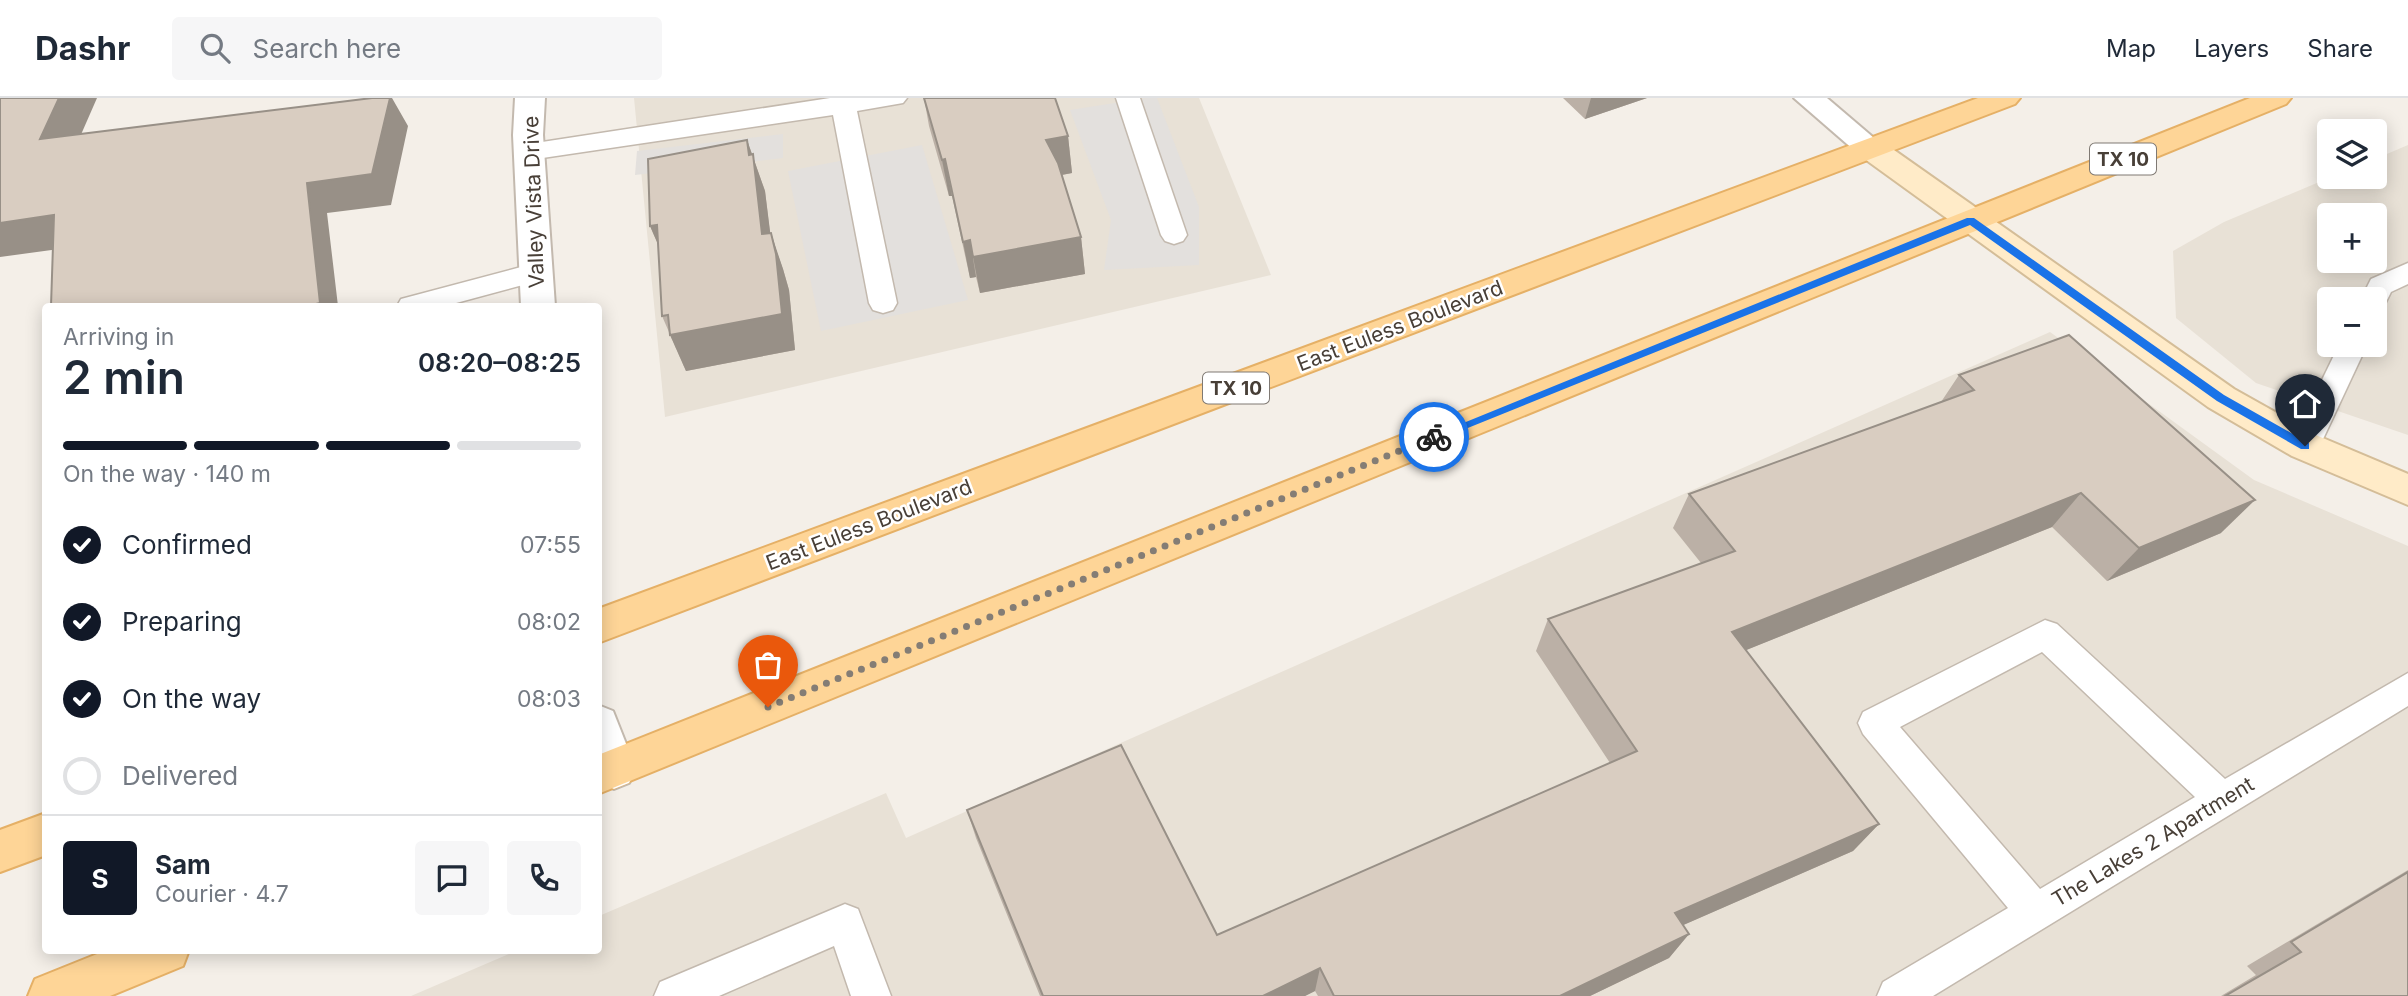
<!DOCTYPE html>
<html lang="en">
<head>
<meta charset="utf-8">
<style>
	:root { --surface:#fff; --page:#f6f6f7; --text:#1f2937; --muted:#747a83; --line:#e0e1e3; --accent:#111827 }
	body { margin:0; font-family:Inter,sans-serif; background:var(--page); color:var(--text); height:100vh; display:flex; flex-direction:column; font-size:26px; white-space:nowrap }
	* { box-sizing:border-box; margin:0 }
	p { font-size:23px; color:var(--muted) }
	.icon { flex:none; width:38px; height:38px; fill:none; stroke:currentColor; stroke-width:2; stroke-linecap:round; stroke-linejoin:round }
	.map { position:relative; flex:1; overflow:hidden }
	.panel { position:absolute; left:42px; top:205px; width:560px; height:651px; display:flex; flex-direction:column; background:var(--surface); border-radius:7px; box-shadow:0 4px 18px #0003 }
	.panel>* { flex:none }
	.buttons { position:absolute; left:2317px; top:21px; display:grid; gap:14px }
	.buttons a { display:grid; place-items:center; width:70px; height:70px; border-radius:7px; background:var(--surface); box-shadow:0 4px 18px #0003; font-size:35px }
	.pin { position:absolute; display:grid; place-items:center; width:60px; height:60px; color:#fff; margin:-72px -30px; border-radius:50% 50% 50% 0; rotate:-45deg; box-shadow:0 0 7px #0007 }
	.pin .icon { rotate:45deg }
	.courier { position:absolute; display:grid; place-items:center; width:70px; height:70px; margin:-35px; border:5px solid #1a73e8; border-radius:50%; background:#fff; color:#222; box-shadow:0 2px 9px #0007 }
	.headline em { font-style:normal; font-weight:600 }
	.headline div { display:flex; flex-direction:column-reverse }
	.headline { display:flex; align-items:center; justify-content:space-between; height:119px; padding:0 21px }
	h1 { font-size:46px; font-weight:600; line-height:52px }
	.bar { display:grid; grid-template-columns:repeat(4,1fr); gap:10px 7px; align-content:center; height:84px; padding:0 21px }
	.bar i { height:9px; border-radius:5px; background:var(--line) }
	.bar .active { background:var(--accent) }
	.bar p { grid-column:span 4 }
	.line { display:flex; align-items:center; gap:18px; padding:0 21px; border-top:2px solid var(--line) }
	.line div { flex:1 }
	.round { display:grid; place-items:center; flex:none; width:74px; height:74px; border-radius:7px; background:var(--page) }
	ol { padding:0 21px; list-style:none }
	li { display:flex; align-items:center; gap:21px; height:77px }
	li p { margin-inline-start:auto }
	li .icon { padding:7px; border-radius:50%; background:var(--accent); color:#fff; stroke-width:4 }
	li:last-child { color:var(--muted) }
	li i { width:38px; height:38px; border:4px solid var(--line); border-radius:50% }
	header { display:flex; align-items:center; gap:42px; box-sizing:border-box; height:98px; padding:0 35px; background:var(--surface); border-bottom:2px solid var(--line) }
	header strong { font-size:33px }
	nav { display:flex; gap:38px; margin-inline-start:auto; font-size:24px }
	.search { width:490px; height:63px; background:var(--page); display:flex; align-items:center; gap:18px; box-sizing:border-box; padding:0 24px; border-radius:7px; color:var(--muted); font-size:26px }
	.map>svg:first-child { display:block }
	.residential { fill:#e8e1d6; fill-rule:evenodd }
	.parking { fill:#e3e0dd }
	.lines { fill:none; stroke-linecap:round; stroke-linejoin:round }
	.lane-casing { stroke:#c3b9ae; stroke-width:3 }
	.street-casing { stroke:#c3b9ae; stroke-width:4 }
	.secondary-casing { stroke:#d4bd98; stroke-width:4 }
	.primary-casing { stroke:#e5b066; stroke-width:4 }
	.lane { fill:#fff; fill-rule:evenodd }
	.street { fill:#fff; fill-rule:evenodd }
	.secondary { fill:#ffebc8; fill-rule:evenodd }
	.primary { fill:#fed597; fill-rule:evenodd }
	.wall { fill:#bbb0a6 }
	.shaded-wall { fill:#989087 }
	.building { fill:#d9cdc1; stroke:#989087; stroke-width:2 }
	.route { fill:#1a73e8 }
	.done { stroke:#847d75; stroke-width:7; stroke-dasharray:0 12.6 }
	.labels { text-anchor:middle; stroke-width:5; stroke-linejoin:round; paint-order:stroke }
	.shield { fill:#fff; stroke:#7f7973; stroke-width:2 }
	.shield-label { font-size:19px; font-weight:bold; fill:#483f37 }
	.street-label { font-size:21px; fill:#483f37; stroke:#fff }
</style>
</head>
<body>
<header>
<strong>Dashr</strong>
<div class="search"><svg class="icon" aria-label="search" viewBox="0 0 24 24"><circle cx="10" cy="10" r="6"/><path d="M15 15l6 6"/></svg>Search here</div>
<nav><a>Map</a><a>Layers</a><a>Share</a></nav>
</header>
<div class="map">
<svg width="2408" height="898" viewBox="0 0 2408 898">
	<rect width="100%" height="100%" fill="#f4efe8"/>
	<!-- residential -->
	<g class="residential">
		<path d="M 634,0 L 1199,0 L 1271,177 L 665,319 Z"/>
		<path d="M 2408,47 L 2408,337 L 2256,285 L 2176,220 L 2173,153 L 2224,124 L 2331,79 L 2375,79 L 2375,61 ZM 2329,117 L 2375,117 L 2375,163 L 2329,163 ZM 2329,201 L 2375,201 L 2375,247 L 2329,247 Z"/>
		<path d="M 2050,234 L 2254,382 L 2408,448 L 2408,898 L 411,898 L 518,852 L 598,852 L 599,818 L 886,695 L 906,740 Z"/>
	</g>
	<!-- parking -->
	<g class="parking">
		<path d="M 1147,0 L 1157,0 L 1199,109 L 1199,167 L 1104,172 L 1111,122 L 1070,12 Z"/>
		<path d="M 783,36 L 783,60 L 635,77 L 637,53 Z"/>
		<path d="M 922,47 L 968,202 L 821,233 L 788,73 Z"/>
	</g>
	<g class="lines">
		<!-- lane casing -->
		<g class="lane-casing">
			<g id="lane">
				<path d="M 830,0 L 907,0 L 903,5 L 857,13 L 897,205 L 893,212 L 883,215 L 873,212 L 869,205 L 833,17 L 529,62 L 520,60 L 517,54 L 520,48 L 529,46 Z"/>
				<path d="M 1116,0 L 1140,0 L 1187,137 L 1183,143 L 1174,146 L 1165,143 L 1161,137 Z"/>
				<path d="M 536,165 L 545,167 L 549,174 L 545,181 L 445,208 L 397,208 L 401,201 Z"/>
				<path d="M 2408,165 L 2408,186 L 2391,194 L 2384,208 L 2375,210 L 2375,201 L 2361,201 L 2371,181 Z"/>
				<path d="M 2339,247 L 2367,247 L 2316,356 L 2305,359 L 2294,356 L 2290,348 Z"/>
				<path d="M 2045,522 L 2057,526 L 2225,681 L 2408,575 L 2408,608 L 1933,898 L 1877,898 L 1883,884 L 2008,810 L 1863,636 L 1858,625 L 1863,614 ZM 2042,554 L 2195,699 L 2040,791 L 1900,629 Z"/>
				<path d="M 845,806 L 858,811 L 891,898 L 851,898 L 834,848 L 719,898 L 654,898 L 660,884 Z"/>
			</g>
		</g>
		<!-- street casing -->
		<g class="street-casing">
			<g id="street">
				<path d="M 515,0 L 545,0 L 543,37 L 555,208 L 521,208 L 513,37 Z"/>
				<path d="M 1794,0 L 1827,0 L 1888,52 L 1884,59 L 1873,62 L 1862,59 Z"/>
				<path d="M 598,607 L 613,613 L 636,671 L 629,685 L 614,691 L 598,684 Z"/>
			</g>
		</g>
		<!-- secondary casing -->
		<g class="secondary-casing">
			<path id="secondary" d="M 1873,42 L 1884,45 L 2234,291 L 2318,338 L 2408,376 L 2408,407 L 2292,358 L 2208,309 L 1862,59 L 1858,52 L 1862,45 Z"/>
		</g>
		<!-- primary casing -->
		<g class="primary-casing">
			<g id="primary">
				<path d="M 1978,0 L 2020,0 L 2015,6 L 598,545 L 598,511 Z"/>
				<path d="M 2250,0 L 2291,0 L 2286,6 L 598,696 L 598,657 Z"/>
				<path d="M 46,715 L 46,757 L 0,774 L 0,732 Z"/>
				<path d="M 107,852 L 189,852 L 183,868 L 110,898 L 28,898 L 35,881 Z"/>
			</g>
		</g>
		<!-- lane -->
		<use href="#lane" class="lane"/>
		<!-- street -->
		<use href="#street" class="street"/>
		<!-- secondary -->
		<use href="#secondary" class="secondary"/>
		<!-- primary -->
		<use href="#primary" class="primary"/>
	</g>
	<!-- wall -->
	<g class="wall">
		<path d="M 924,0 L 1055,0 L 1068,38 L 1072,75 L 1062,77 L 1081,139 L 1085,176 L 980,195 L 976,179 L 970,180 L 952,98 L 949,98 L 929,28 Z"/>
		<path d="M 1563,0 L 1647,0 L 1585,21 Z"/>
		<path d="M 747,42 L 765,93 L 770,135 L 783,171 L 789,192 L 795,252 L 686,273 L 662,218 L 658,146 L 650,128 Z"/>
		<path d="M 1959,277 L 2221,435 L 2107,483 L 2052,429 L 1746,552 L 1879,726 L 1853,753 L 1683,827 L 1689,836 L 1669,860 L 1590,898 L 1318,898 L 1315,893 L 1305,898 L 1040,898 L 976,740 L 967,712 L 1217,837 L 1610,665 L 1536,553 L 1548,521 L 1701,465 L 1673,430 L 1689,396 L 1941,304 Z"/>
		<path d="M 2408,772 L 2408,898 L 2221,898 L 2256,877 L 2247,868 Z"/>
	</g>
	<!-- shaded-wall -->
	<g class="shaded-wall">
		<path d="M 59,0 L 97,0 L 66,71 L 40,41 Z"/>
		<path d="M 390,0 L 392,0 L 408,28 L 391,107 L 327,115 L 338,208 L 308,208 L 307,85 Z"/>
		<path d="M 1591,0 L 1647,0 L 1585,21 Z"/>
		<path d="M 1068,38 L 1072,75 L 1050,79 L 1046,42 Z"/>
		<path d="M 747,42 L 765,93 L 775,173 L 762,136 Z"/>
		<path d="M 945,61 L 952,98 L 949,98 L 942,62 Z"/>
		<path d="M 54,117 L 81,148 L 0,159 L 0,125 Z"/>
		<path d="M 657,127 L 666,165 L 650,128 Z"/>
		<path d="M 771,135 L 783,171 L 789,192 L 795,252 L 686,273 L 670,237 Z"/>
		<path d="M 1081,139 L 1085,176 L 980,195 L 973,159 Z"/>
		<path d="M 970,142 L 976,179 L 970,180 L 963,144 Z"/>
		<path d="M 2081,395 L 2052,429 L 1714,565 L 1732,534 Z"/>
		<path d="M 2255,402 L 2221,435 L 2107,483 L 2139,450 Z"/>
		<path d="M 1879,726 L 1853,753 L 1656,839 L 1675,815 Z"/>
		<path d="M 1689,836 L 1669,860 L 1590,898 L 1560,898 Z"/>
		<path d="M 1320,870 L 1315,893 L 1305,898 L 1263,898 Z"/>
	</g>
	<!-- building -->
	<g class="building">
		<path d="M 0,0 L 59,0 L 40,41 L 372,0 L 390,0 L 372,76 L 307,85 L 320,205 L 308,208 L 51,208 L 54,117 L 0,125 Z"/>
		<path d="M 924,0 L 1055,0 L 1068,38 L 1046,42 L 1058,65 L 1081,139 L 973,159 L 970,142 L 963,144 L 945,61 L 942,62 Z"/>
		<path d="M 747,42 L 749,57 L 753,56 L 762,136 L 771,135 L 776,156 L 782,216 L 670,237 L 668,217 L 662,218 L 657,127 L 650,128 L 648,61 Z"/>
		<path d="M 2069,237 L 2255,402 L 2139,450 L 2081,395 L 1732,534 L 1879,726 L 1675,815 L 1689,836 L 1560,898 L 1334,898 L 1320,870 L 1263,898 L 1043,898 L 967,712 L 1121,647 L 1217,837 L 1637,653 L 1548,521 L 1735,453 L 1689,396 L 1974,292 L 1959,277 Z"/>
		<path d="M 46,326 L 46,363 L 44,363 Z"/>
		<path d="M 2408,774 L 2408,898 L 2225,898 L 2301,854 L 2291,844 Z"/>
	</g>
	<!-- route -->
	<path class="route" d="M 1967,120 L 1974,120 L 2224,297 L 2309,345 L 2309,351 L 2301,351 L 2217,303 L 1970,127 L 1438,342 L 1429,339 Z"/>
	<g class="lines">
		<!-- done -->
		<path class="done" d="M 768,609 L 1434,339"/>
	</g>
	<g class="labels">
		<!-- shield labels -->
		<g class="shield">
			<rect x="2090" y="45.5" width="66" height="31" rx="5"/>
			<rect x="1203" y="274.5" width="66" height="31" rx="5"/>
		</g>
		<g class="shield-label">
			<text x="2123" y="68">TX 10</text>
			<text x="1236" y="297">TX 10</text>
		</g>
		<!-- street labels -->
		<g class="street-label">
			<text transform="translate(534 104) rotate(-92)" y="7">Valley Vista Drive</text>
			<text transform="translate(1400 228) rotate(-21)" y="7">East Euless Boulevard</text>
			<text transform="translate(869 427) rotate(-21)" y="7">East Euless Boulevard</text>
			<text transform="translate(2153 744) rotate(-31)" y="7">The Lakes 2 Apartment</text>
		</g>
	</g>
</svg>
<div class="buttons">
<a><svg class="icon" aria-label="layers" viewBox="0 0 24 24"><path d="M12 4l9 5-9 5-9-5zM3 14l9 5 9-5"/></svg></a>
<a>+</a>
<a>−</a>
</div>
<div class="pin" style="left:768px;top:609px;background:#ea580c"><svg class="icon" aria-label="bag" viewBox="0 0 24 24"><path d="M5 8h14l-1 12H6zM9 8a3 3 0 0 1 6 0"/></svg></div>
<div class="pin" style="left:2305px;top:348px;background:#1f2937"><svg class="icon" aria-label="home" viewBox="0 0 24 24"><path d="M3 11l9-7 9 7M6 9v11h12V9"/></svg></div>
<div class="courier" style="left:1434px;top:339px"><svg class="icon" aria-label="bike" viewBox="0 0 24 24"><circle cx="6" cy="16" r="4"/><circle cx="18" cy="16" r="4"/><path d="M6 16l4-8h5l3 8M10 8l3 8H6M13 5h3"/></svg></div>
<section class="panel">
<div class="headline"><div><h1>2 min</h1><p>Arriving in</p></div><em>08:20–08:25</em></div>
<div class="bar"><i class="active"></i><i class="active"></i><i class="active"></i><i></i><p>On the way · 140 m</p></div>
<ol>
<li><svg class="icon" aria-label="check" viewBox="0 0 24 24"><path d="M5 12l5 5 9-10"/></svg>Confirmed<p>07:55</p></li>
<li><svg class="icon" aria-label="check" viewBox="0 0 24 24"><path d="M5 12l5 5 9-10"/></svg>Preparing<p>08:02</p></li>
<li><svg class="icon" aria-label="check" viewBox="0 0 24 24"><path d="M5 12l5 5 9-10"/></svg>On the way<p>08:03</p></li>
<li><i></i>Delivered</li>
</ol>
<div class="line" style="height:126px"><b class="round" style="background:var(--accent);color:#fff">S</b><div><b>Sam</b><p>Courier · 4.7</p></div><a class="round"><svg class="icon" aria-label="chat" viewBox="0 0 24 24"><path d="M4 5h16v11H9l-5 4z"/></svg></a><a class="round"><svg class="icon" aria-label="phone" viewBox="0 0 24 24"><path d="M5 4h4l2 5-3 2q2 4 5 5l2-3 5 2v4C11 20 4 13 5 4z"/></svg></a></div>
</section>
</div>
</body>
</html>
